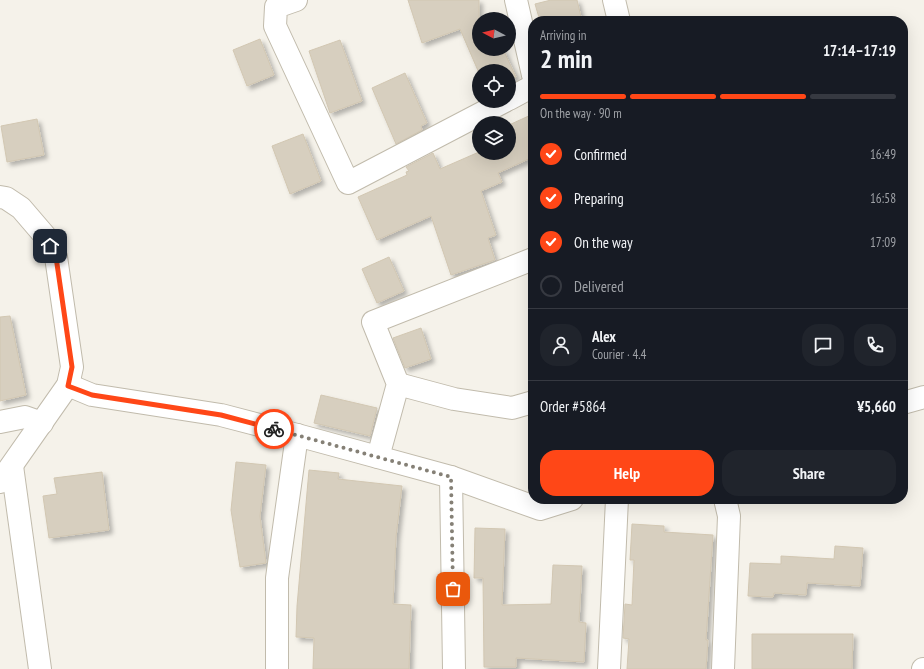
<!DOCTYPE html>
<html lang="en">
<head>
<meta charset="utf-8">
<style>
	:root { --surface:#171b24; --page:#20242c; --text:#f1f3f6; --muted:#9ea1a6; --line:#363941; --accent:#ff4717 }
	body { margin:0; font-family:"PT Sans Narrow",sans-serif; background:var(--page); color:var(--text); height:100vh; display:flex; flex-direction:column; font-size:15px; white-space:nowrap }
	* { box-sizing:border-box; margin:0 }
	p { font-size:13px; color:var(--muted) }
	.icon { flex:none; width:22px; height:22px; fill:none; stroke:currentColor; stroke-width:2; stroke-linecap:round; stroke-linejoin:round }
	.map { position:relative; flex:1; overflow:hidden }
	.panel { position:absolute; left:528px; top:16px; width:380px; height:488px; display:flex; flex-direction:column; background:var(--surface); border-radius:16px; box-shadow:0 4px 16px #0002 }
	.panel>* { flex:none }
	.needle { width:26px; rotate:277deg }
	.controls { position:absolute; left:472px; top:12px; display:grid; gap:8px }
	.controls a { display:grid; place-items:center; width:44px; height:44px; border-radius:50%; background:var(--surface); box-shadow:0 4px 16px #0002; font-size:20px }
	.pin { position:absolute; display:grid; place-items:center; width:34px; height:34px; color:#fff; margin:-17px; border-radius:8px; box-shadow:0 2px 6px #0006 }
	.courier { position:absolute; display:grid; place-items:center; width:40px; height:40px; margin:-20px; border:3px solid #ff4717; border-radius:50%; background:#fff; color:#222; box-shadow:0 1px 5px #0007 }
	.overview em { font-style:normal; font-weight:700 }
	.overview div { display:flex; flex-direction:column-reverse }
	.overview { display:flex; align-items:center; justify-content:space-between; height:68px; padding:0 12px }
	h1 { font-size:26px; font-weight:700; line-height:30px }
	.bar { display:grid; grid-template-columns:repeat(4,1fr); gap:6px 4px; align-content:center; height:48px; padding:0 12px }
	.bar i { height:5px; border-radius:3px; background:var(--line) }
	.bar .active { background:var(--accent) }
	.bar p { grid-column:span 4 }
	.line { display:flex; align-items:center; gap:10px; padding:0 12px; border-top:1px solid var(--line) }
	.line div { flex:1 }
	.round { display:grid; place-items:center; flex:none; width:42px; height:42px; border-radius:16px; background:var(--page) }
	ol { padding:0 12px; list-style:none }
	li { display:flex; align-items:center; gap:12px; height:44px }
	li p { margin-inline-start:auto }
	li .icon { padding:4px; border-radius:50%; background:var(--accent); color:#fff; stroke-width:4 }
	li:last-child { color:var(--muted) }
	li i { width:22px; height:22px; border:2px solid var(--line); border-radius:50% }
	.primary-button { display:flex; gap:8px; margin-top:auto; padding:8px 12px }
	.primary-button a { flex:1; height:46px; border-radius:16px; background:var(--accent); color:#fff; font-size:16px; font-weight:700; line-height:46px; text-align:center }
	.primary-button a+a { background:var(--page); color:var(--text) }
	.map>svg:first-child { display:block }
	.building { fill:#d7cfbf; stroke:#d2c7b2; filter:url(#shadow) }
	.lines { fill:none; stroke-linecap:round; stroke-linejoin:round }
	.minor-casing { stroke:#c1bbac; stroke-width:24 }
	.minor { stroke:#fff; stroke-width:22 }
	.done { stroke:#858076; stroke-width:4; stroke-dasharray:0 7.2 }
	.route { stroke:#ff4717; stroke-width:5 }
</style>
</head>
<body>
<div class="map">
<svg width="924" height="669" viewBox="0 0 924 669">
	<defs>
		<filter id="shadow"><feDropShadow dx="3.5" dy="3.5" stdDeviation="2" flood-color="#0004"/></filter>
	</defs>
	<rect width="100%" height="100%" fill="#f5f2ea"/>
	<!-- building -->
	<g class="building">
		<path d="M 408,0 L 479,0 L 479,49 L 503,49 L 516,77 L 509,80 L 509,71 L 479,71 L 479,73 L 460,29 L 422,43 Z"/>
		<path d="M 551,0 L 577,0 L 582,21 L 540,21 L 535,4 Z"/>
		<path d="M 260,39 L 274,75 L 247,86 L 233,50 Z"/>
		<path d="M 340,40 L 362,101 L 330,113 L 309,51 Z"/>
		<path d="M 405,73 L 427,123 L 421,126 L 422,130 L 396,144 L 372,88 Z"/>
		<path d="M 533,114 L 533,157 L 498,173 L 502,182 L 481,191 L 496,235 L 488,238 L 495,260 L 451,275 L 431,216 L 377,240 L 358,197 L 407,175 L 406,172 L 409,171 L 406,167 L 433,153 L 440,169 L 479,152 L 479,153 L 509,153 L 509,125 Z"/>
		<path d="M 37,119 L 44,155 L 7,162 L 1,126 Z"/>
		<path d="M 303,134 L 321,181 L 290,194 L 272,146 Z"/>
		<path d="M 389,257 L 404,291 L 377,303 L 362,269 Z"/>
		<path d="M 10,316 L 26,395 L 0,401 L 0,317 Z"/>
		<path d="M 421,328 L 431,359 L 405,368 L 393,338 Z"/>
		<path d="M 321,395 L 377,408 L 370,436 L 314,423 Z"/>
		<path d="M 236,462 L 266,465 L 260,516 L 266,563 L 240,567 L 231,510 Z"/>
		<path d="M 309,470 L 339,473 L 338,479 L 402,486 L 396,537 L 393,604 L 411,605 L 409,669 L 313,669 L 314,638 L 296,637 L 297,606 Z"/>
		<path d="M 102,472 L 109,530 L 49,538 L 43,496 L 57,494 L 54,478 Z"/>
		<path d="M 632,524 L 664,526 L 664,532 L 713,535 L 706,640 L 708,640 L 706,669 L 627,669 L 629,639 L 623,638 L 625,604 L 632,605 L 634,560 L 630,560 Z"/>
		<path d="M 475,528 L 505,529 L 502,605 L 551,604 L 553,565 L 582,566 L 579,622 L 586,623 L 584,662 L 516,658 L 516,667 L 484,667 L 483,578 L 474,578 Z"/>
		<path d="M 835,546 L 863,548 L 860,586 L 807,583 L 806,595 L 774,593 L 773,597 L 748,596 L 750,563 L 781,564 L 781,556 L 834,559 Z"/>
		<path d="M 752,634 L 853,634 L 852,669 L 752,669 Z"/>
	</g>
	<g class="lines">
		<!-- minor casing -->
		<g class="minor-casing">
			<g id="minor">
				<path d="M 296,0 L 276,7 L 275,26 L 348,183 L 505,101"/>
				<path d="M 516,0 L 533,75"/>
				<path d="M 614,0 L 619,21"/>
				<path d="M 509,99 L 533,86"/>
				<path d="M 0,197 L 6,198 L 21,208 L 45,236 L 56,257 L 72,367 L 68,385 L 0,482"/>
				<path d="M 398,384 L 454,399 L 512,408 L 533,402"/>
				<path d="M 68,385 L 92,395 L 221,415 L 297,435 L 451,477 L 540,509 L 572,499"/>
				<path d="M 903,403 L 924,397"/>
				<path d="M 0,422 L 25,417 L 42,423"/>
				<path d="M 378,457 L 398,384 L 373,322 L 533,259"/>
				<path d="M 12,466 L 40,669"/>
				<path d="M 451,477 L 454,669"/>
				<path d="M 277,669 L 277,578 L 297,435"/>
				<path d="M 609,669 L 617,499"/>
				<path d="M 723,669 L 729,516 L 725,499"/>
				<path d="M 923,669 L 924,669"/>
			</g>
		</g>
		<!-- minor -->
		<use href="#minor" class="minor"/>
	</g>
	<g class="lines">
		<!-- done -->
		<path class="done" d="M 274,429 L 451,477 L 453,589"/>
		<!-- route -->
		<path class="route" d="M 50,246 L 56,257 L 72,367 L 68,386 L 92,395 L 221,415 L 274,429"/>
	</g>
</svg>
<div class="controls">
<a><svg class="needle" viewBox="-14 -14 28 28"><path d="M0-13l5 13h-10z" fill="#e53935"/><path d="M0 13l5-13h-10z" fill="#9ea1a6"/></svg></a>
<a><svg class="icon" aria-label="locate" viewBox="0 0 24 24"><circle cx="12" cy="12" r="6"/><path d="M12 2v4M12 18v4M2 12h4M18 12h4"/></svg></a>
<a><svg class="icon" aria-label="layers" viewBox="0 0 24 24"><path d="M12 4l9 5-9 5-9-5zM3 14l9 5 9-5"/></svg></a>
</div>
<div class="pin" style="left:453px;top:589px;background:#ea580c"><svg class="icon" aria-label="bag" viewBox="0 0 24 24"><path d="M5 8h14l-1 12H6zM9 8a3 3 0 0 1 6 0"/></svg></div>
<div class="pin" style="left:50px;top:246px;background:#1f2937"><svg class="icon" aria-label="home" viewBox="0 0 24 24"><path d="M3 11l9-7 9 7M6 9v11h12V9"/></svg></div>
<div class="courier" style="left:274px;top:429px"><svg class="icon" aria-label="bike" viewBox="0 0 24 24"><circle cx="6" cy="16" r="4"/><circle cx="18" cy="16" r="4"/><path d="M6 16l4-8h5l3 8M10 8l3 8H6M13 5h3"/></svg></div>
<section class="panel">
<div class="overview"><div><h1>2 min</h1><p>Arriving in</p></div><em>17:14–17:19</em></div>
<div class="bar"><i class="active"></i><i class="active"></i><i class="active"></i><i></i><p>On the way · 90 m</p></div>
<ol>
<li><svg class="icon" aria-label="check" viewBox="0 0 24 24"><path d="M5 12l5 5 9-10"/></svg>Confirmed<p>16:49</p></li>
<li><svg class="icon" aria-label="check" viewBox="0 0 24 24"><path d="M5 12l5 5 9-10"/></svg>Preparing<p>16:58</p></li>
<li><svg class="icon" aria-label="check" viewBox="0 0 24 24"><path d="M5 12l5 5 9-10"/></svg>On the way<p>17:09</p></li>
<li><i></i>Delivered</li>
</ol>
<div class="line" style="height:72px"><a class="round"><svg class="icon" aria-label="person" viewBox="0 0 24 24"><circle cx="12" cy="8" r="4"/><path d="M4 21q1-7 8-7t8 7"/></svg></a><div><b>Alex</b><p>Courier · 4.4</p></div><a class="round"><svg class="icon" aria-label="chat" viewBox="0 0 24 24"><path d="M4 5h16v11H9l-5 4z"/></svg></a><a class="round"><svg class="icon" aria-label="phone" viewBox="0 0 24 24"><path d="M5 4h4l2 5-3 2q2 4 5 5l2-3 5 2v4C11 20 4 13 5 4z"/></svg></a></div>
<div class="line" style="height:52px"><div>Order #5864</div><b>¥5,660</b></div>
<div class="primary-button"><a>Help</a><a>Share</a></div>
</section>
</div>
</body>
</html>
